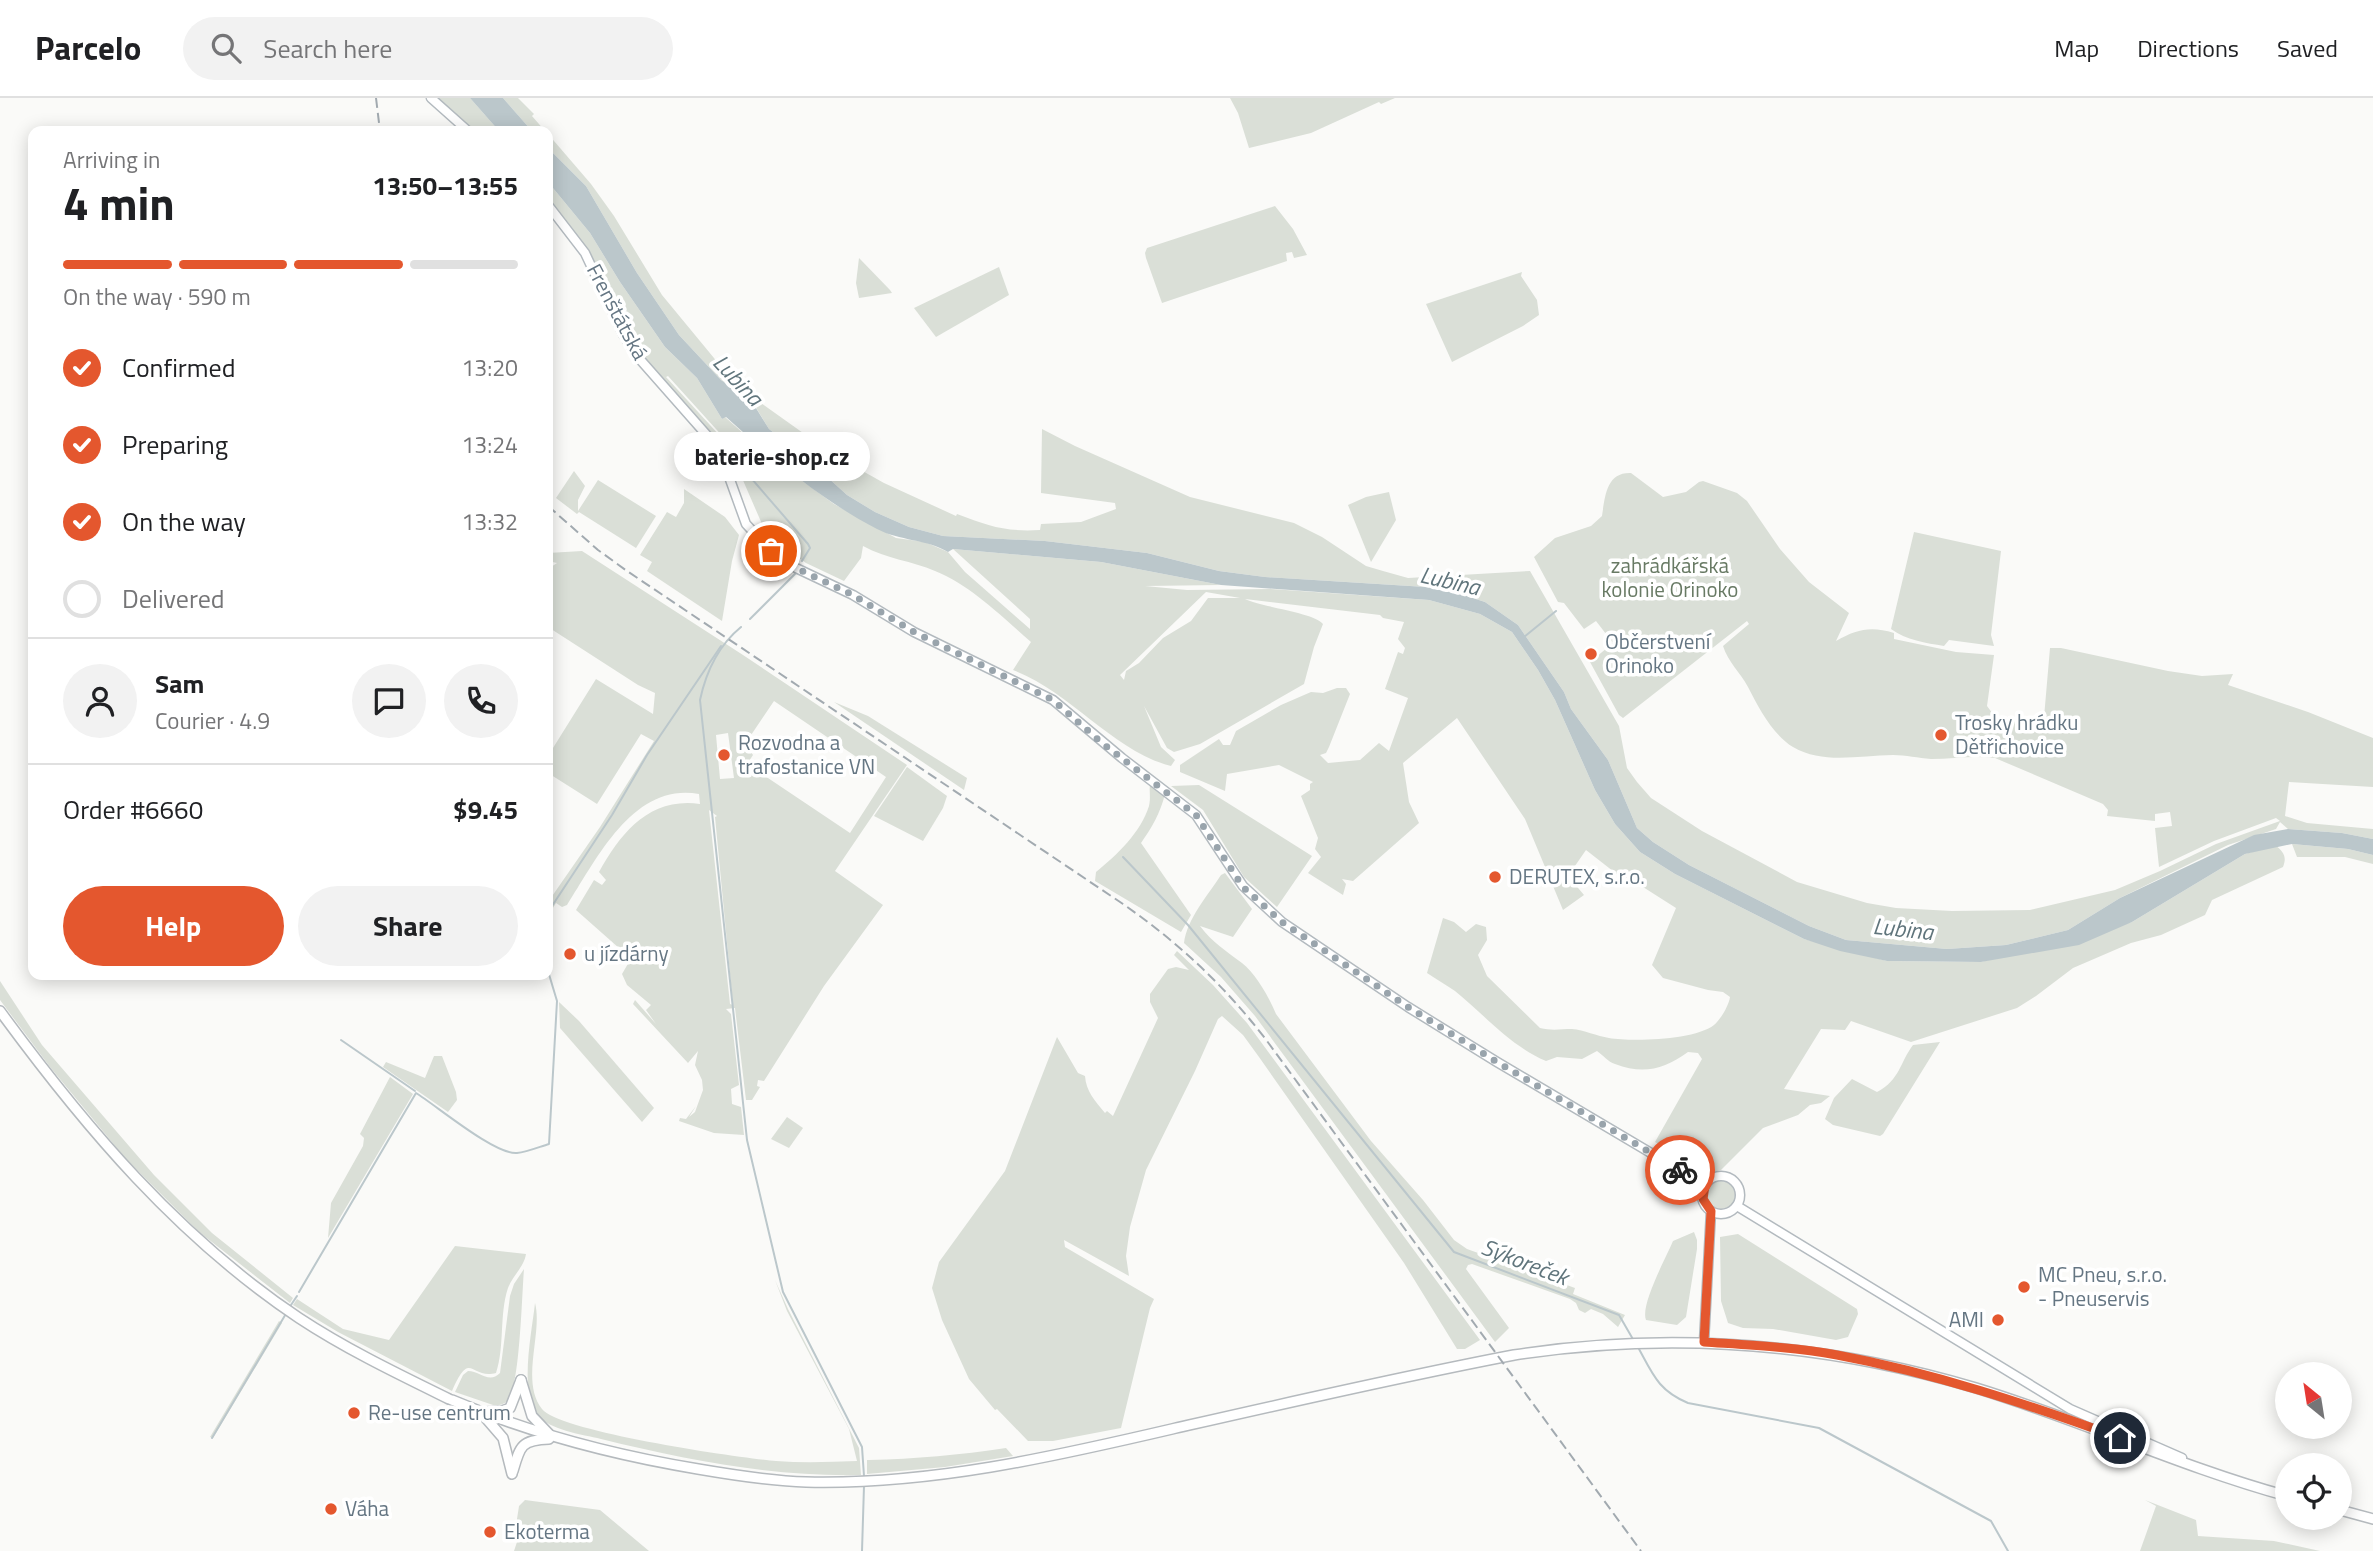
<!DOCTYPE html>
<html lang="en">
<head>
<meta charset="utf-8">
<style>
	:root { --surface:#fff; --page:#f2f2f2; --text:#202124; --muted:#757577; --line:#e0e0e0; --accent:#e4572e }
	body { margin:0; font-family:"Titillium Web",sans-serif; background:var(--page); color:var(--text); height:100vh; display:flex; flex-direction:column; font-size:26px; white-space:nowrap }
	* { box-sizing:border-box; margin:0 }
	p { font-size:23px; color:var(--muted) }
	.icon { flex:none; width:38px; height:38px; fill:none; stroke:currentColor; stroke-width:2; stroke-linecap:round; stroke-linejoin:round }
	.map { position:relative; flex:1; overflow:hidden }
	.panel { position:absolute; left:28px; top:28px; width:525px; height:854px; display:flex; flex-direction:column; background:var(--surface); border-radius:14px; box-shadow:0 4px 18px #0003 }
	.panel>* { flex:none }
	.needle { width:46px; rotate:330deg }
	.buttons { position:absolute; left:2275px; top:1264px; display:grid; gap:14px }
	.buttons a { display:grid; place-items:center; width:77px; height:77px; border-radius:50%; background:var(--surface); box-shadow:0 4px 18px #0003; font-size:35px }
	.pin { position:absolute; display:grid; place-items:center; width:60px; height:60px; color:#fff; margin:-30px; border:4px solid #fff; border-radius:50%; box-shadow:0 2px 7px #0007 }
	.courier { position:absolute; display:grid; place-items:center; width:70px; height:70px; margin:-35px; border:5px solid #e4572e; border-radius:50%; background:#fff; color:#222; box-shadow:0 2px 9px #0007 }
	.bubble { position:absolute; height:49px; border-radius:24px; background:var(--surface); box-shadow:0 4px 18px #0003; font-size:23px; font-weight:700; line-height:49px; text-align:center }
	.overview em { font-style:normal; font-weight:700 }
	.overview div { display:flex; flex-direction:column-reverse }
	.overview { display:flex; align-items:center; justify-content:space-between; height:119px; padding:0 35px }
	h1 { font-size:46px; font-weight:700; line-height:52px }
	.bar { display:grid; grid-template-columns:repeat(4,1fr); gap:10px 7px; align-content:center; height:84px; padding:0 35px }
	.bar i { height:9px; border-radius:5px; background:var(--line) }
	.bar .selected { background:var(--accent) }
	.bar p { grid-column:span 4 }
	.line { display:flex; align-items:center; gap:18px; padding:0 35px; border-top:2px solid var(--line) }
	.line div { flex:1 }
	.round { display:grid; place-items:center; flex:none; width:74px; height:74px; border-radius:37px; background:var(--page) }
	ol { padding:0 35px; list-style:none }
	li { display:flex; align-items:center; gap:21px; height:77px }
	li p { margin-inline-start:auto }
	li .icon { padding:7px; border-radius:50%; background:var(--accent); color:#fff; stroke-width:4 }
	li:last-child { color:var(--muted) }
	li i { width:38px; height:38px; border:4px solid var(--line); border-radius:50% }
	.cta { display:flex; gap:14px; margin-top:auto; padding:14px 35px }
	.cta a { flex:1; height:80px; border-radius:42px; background:var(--accent); color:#fff; font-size:28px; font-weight:700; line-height:80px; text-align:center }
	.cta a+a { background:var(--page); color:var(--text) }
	header { display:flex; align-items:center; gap:42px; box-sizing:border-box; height:98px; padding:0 35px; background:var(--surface); border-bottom:2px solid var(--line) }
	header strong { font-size:33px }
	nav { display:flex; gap:38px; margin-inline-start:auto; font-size:24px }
	.search { width:490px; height:63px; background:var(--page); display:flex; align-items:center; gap:18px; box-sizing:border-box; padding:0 24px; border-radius:38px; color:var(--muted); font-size:26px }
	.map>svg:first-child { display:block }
	.green { fill:#dadfd7; fill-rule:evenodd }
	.water { fill:#bbc7cb }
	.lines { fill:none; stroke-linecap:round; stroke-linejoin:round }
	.stream { stroke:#bbc7cb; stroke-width:2 }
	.secondary-casing { stroke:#b3babf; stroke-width:11 }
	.primary-casing { stroke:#b5babe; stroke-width:12 }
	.secondary { stroke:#fff; stroke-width:8 }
	.primary { stroke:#fff; stroke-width:9 }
	.rail { stroke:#a2aab0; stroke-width:2; stroke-dasharray:10 5; stroke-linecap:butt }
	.done { stroke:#99a4ac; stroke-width:7; stroke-dasharray:0 12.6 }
	.route { stroke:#e4572e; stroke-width:9 }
	.poi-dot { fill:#e4572e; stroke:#fff; stroke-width:2.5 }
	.labels { text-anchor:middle; stroke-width:7; stroke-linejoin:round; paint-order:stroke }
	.street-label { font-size:21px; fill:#657683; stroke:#fff }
	.park-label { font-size:21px; fill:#687a64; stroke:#fff }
	.poi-label { font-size:21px; fill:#657683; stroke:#fff; text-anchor:start }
	.water-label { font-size:23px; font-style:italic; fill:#60757c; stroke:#fff }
</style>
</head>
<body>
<header>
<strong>Parcelo</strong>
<div class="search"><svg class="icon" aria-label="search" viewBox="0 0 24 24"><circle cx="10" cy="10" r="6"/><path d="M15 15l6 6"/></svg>Search here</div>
<nav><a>Map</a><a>Directions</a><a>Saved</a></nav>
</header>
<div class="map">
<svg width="2373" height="1453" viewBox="0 0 2373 1453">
	<rect width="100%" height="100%" fill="#fafaf8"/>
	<!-- green -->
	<g class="green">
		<path d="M 437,0 L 470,0 L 499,33 L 474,33 Z"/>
		<path d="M 503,0 L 518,0 L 534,16 L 532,18 L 545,33 L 532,33 Z"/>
		<path d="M 1230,0 L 1395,0 L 1381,6 L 1379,4 L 1311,35 L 1249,50 L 1238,15 Z"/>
		<path d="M 548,36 L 591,86 L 614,118 L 662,197 L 728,277 L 747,290 L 747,295 L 834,357 L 884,385 L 956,418 L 957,416 C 989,428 1005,434 1040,432 L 1041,426 L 1081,424 L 1116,411 L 1115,405 L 1041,395 L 1042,331 L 1075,348 L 1190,399 L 1294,425 L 1322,439 L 1366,468 L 1383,473 L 1408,480 L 1530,473 L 1619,628 L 1627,670 L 1637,684 L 1651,700 L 1702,733 L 1797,784 L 1867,805 L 1896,810 L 1952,813 L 2030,812 L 2115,792 L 2160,773 L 2216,746 L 2280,723 L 2276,720 L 2214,743 L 2159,769 L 2155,730 L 2172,728 L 2170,714 L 2155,716 L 2155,723 L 2107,718 L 2108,712 L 2103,706 L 1995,660 C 1973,657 1953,661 1931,661 C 1918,660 1906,657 1893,657 C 1860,657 1824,667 1793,649 C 1772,636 1759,610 1748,589 C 1740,574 1728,564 1723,548 L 1749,526 L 1747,523 L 1623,620 L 1619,617 L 1590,564 L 1613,545 L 1596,523 L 1584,531 L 1564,505 L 1558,504 L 1534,459 L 1555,440 L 1591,428 L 1602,418 C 1605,399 1606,374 1631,375 L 1663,399 L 1686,394 L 1699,384 L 1703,383 L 1737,395 L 1747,403 L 1780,451 L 1809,484 L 1849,515 L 1836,543 C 1857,531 1871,528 1894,535 L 1894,541 L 1956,554 L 1994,557 L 1987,608 L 1996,620 L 2027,624 L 2043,631 L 2050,550 L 2061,550 L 2168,573 L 2202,578 L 2233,576 L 2228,587 L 2308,614 L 2373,640 L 2373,689 L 2289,684 L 2285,718 L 2307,725 L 2373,731 L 2373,741 L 2342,735 L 2288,731 L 2280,724 L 2276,731 L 2228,747 L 2120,800 L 2068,832 L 2006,847 L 1947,851 L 1846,842 L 1809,828 L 1689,767 L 1653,744 L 1637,730 L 1608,662 L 1571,611 L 1564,594 L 1518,527 L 1485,504 L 1442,490 L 1265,479 L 1219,473 L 1147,455 L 1045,443 L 943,438 L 909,429 L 875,414 L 847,397 L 804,358 L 769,331 L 747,295 L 734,291 L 721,282 L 679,237 L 637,175 L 586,88 L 548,50 Z"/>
		<path d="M 548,84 L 590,135 L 620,184 L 665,249 L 697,280 L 722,321 L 725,319 L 772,361 L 834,406 L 896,440 L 925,444 L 948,454 L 965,474 L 1030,531 L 1030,521 L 953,451 L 1101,464 L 1221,487 L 1145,488 L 1187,492 L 1271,491 L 1429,502 L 1480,516 L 1512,534 L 1538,572 L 1555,602 L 1595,692 L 1615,726 L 1640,754 L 1675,776 L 1804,841 L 1887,863 L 1981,864 L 2132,824 L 2245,756 L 2275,747 C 2284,754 2287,759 2283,769 L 2212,802 L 2205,817 L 2161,837 L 2131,845 L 2073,870 L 2036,898 L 2017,910 L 1911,944 L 1851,923 L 1845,932 L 1821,931 L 1784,991 L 1830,998 L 1821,1005 L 1810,1007 L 1798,1017 L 1763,1030 L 1721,1072 L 1710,1075 L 1703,1073 L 1655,1044 L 1702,961 L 1698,955 L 1688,954 C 1664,971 1644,977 1615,966 C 1608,964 1603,957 1597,953 L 1582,961 L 1557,959 L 1546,963 C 1509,947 1486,918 1455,893 C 1446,887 1436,881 1427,875 L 1443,820 L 1454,824 L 1466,834 L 1476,826 L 1486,829 L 1487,842 L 1478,857 L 1487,878 L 1540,930 C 1552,933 1561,931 1572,931 C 1584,932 1597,938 1609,940 C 1633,944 1695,942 1714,927 C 1721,921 1729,907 1730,899 L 1723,894 L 1708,892 L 1663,880 L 1652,867 L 1676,810 L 1643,789 L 1618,777 L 1586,752 L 1568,778 L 1584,797 L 1563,812 L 1525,721 L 1457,620 L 1403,665 L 1409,704 L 1419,725 L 1353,783 L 1342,781 L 1346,786 L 1343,797 L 1308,775 L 1321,759 L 1315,751 L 1318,740 L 1301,698 L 1310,692 L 1310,686 L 1313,684 L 1279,667 L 1227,676 L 1225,693 L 1180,674 L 1180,667 L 1219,641 L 1223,647 L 1230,647 L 1236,633 L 1281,607 L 1311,594 L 1323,595 L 1337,590 L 1346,590 L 1350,596 L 1329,649 L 1326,655 L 1320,657 L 1328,665 L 1360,662 L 1379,645 L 1389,653 L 1408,600 L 1385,591 L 1398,554 L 1403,556 L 1405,550 L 1398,541 L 1404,524 L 1383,520 L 1380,517 L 1245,501 C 1261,509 1316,515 1323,526 L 1314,549 L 1304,586 L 1200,646 L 1174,654 L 1167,650 L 1144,608 L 1161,649 L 1175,662 L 1171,668 C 1113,653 1071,594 1013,572 L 1031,544 C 1002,519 972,488 935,473 C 912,463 887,461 863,448 L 861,460 L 844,483 L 806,465 L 780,446 L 762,426 L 725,341 L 668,278 L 666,279 L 721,339 L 736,371 L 733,371 C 711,324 668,295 639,253 C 621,226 612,195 596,166 C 583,142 566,122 548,102 ZM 1206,494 L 1240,500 L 1208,500 L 1191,523 L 1163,540 L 1139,565 L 1126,573 L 1124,582 L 1120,577 Z"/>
		<path d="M 1275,108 L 1293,131 L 1307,157 L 1294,160 L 1292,154 L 1286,155 L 1287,163 L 1162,205 L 1146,160 L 1145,155 L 1147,150 Z"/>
		<path d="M 859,160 L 890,192 L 892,195 L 859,200 L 856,185 Z"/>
		<path d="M 999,169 L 1009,197 L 936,239 L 914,210 Z"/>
		<path d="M 1522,174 L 1521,178 L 1537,202 L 1539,217 L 1523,228 L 1452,264 L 1426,206 Z"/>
		<path d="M 574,373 L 585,388 L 578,402 L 578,413 L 598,382 L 656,418 L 636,450 L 579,414 L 577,416 L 556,400 Z"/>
		<path d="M 684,391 L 725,419 L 739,437 L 732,463 L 722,523 L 647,473 L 652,464 L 640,457 L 667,414 L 676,419 L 684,405 Z"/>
		<path d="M 1389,394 L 1396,422 L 1371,464 L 1348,407 L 1366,399 Z"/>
		<path d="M 1914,434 L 2001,453 L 1991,537 L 1994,548 L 1949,542 L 1944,548 C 1926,545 1906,542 1891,531 Z"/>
		<path d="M 582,453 L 743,557 L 907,667 L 835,773 L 883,807 L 824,888 L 764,983 L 758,982 L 757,988 L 760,989 L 752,1002 L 746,1002 L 735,910 L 726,911 L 731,916 L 739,987 L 731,991 L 732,1006 L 741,1009 L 744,1037 L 714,1035 L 679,1023 L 680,1020 L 686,1021 L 696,1008 L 689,1019 L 695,1014 L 703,992 L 702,982 L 695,967 L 698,953 L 688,965 L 633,906 L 635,902 L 656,926 L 646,912 L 651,907 L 627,887 L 622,876 L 629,864 L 628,858 L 576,812 L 594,782 L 602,787 L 606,782 L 599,774 C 621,735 649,699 700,706 L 699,696 C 633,684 597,761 567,807 L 562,809 L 556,805 L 548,818 L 548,804 L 600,729 L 654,643 L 641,636 L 597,706 L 548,675 L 548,658 L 596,581 L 653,616 L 655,595 L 638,587 L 548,529 L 548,471 L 557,465 L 548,463 L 548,455 ZM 774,603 L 886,679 L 850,735 L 747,666 L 753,657 L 745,646 ZM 728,635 L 734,680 L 720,681 L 716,637 ZM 709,712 L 717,718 L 715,719 L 733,907 L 730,906 Z"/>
		<path d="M 834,604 L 868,618 L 967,680 L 964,692 Z"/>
		<path d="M 907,669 L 947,698 L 943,710 L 923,743 L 874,718 Z"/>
		<path d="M 1150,686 L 1165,696 C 1160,716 1152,729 1141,745 L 1191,817 L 1181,834 L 1095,783 L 1096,774 C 1117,757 1141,734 1149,708 C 1151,700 1149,693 1150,686 Z"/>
		<path d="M 1199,687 L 1312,758 L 1277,809 L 1244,779 L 1203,712 L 1171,688 Z"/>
		<path d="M 2292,746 L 2348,751 L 2373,757 L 2373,766 L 2345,759 L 2297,759 Z"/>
		<path d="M 1225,775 L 1252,811 L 1233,839 L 1200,828 C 1213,845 1225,852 1242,865 C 1256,876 1269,899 1276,916 L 1371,1043 L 1423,1102 L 1454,1142 L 1467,1151 L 1575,1190 L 1573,1196 L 1625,1217 L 1618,1229 L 1603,1216 L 1591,1211 L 1585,1215 L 1579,1212 L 1576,1205 L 1570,1201 L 1472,1166 L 1468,1167 L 1466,1171 L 1509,1230 L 1495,1244 L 1255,918 L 1221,879 L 1184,845 C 1187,821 1208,797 1221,777 Z"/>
		<path d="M 1177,853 L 1213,887 L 1247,925 L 1480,1242 L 1465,1251 L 1457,1251 L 1404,1165 L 1259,959 L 1243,937 L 1222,918 L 1218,921 L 1195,973 L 1146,1072 L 1130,1129 L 1126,1158 L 1129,1178 L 1064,1142 L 1065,1149 L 1154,1201 L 1150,1210 L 1121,1330 L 1053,1343 L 1028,1343 L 997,1311 L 995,1312 L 969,1281 L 942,1222 L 932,1190 L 939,1164 L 1005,1073 L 1057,939 L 1078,975 L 1085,978 C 1086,993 1095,1003 1105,1015 L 1107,1013 L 1113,1018 L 1158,920 L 1150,904 L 1150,896 L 1168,871 L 1176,869 L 1189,872 L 1174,857 Z"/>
		<path d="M 0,883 L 42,947 L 154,1077 L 212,1135 L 293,1200 L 290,1205 L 199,1134 L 125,1060 L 50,969 L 0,902 Z"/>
		<path d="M 559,904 L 579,923 L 654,1010 L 642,1024 L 560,930 Z"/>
		<path d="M 1940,944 L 1883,1036 L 1880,1038 L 1833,1027 L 1825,1021 L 1834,1000 L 1852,981 L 1877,994 C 1900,982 1900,964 1913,947 Z"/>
		<path d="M 434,958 L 442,958 L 456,994 L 457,1002 L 448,1014 L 383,969 L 386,964 L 425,980 Z"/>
		<path d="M 390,979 L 413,996 L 328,1140 L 331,1105 L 363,1048 L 364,1040 L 360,1036 Z"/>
		<path d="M 787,1019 L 803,1030 L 789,1050 L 771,1041 Z"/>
		<circle cx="1721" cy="1097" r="14"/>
		<path d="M 1694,1134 L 1697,1142 L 1697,1151 L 1686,1219 L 1677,1227 L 1646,1222 C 1640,1207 1666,1160 1673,1143 Z"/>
		<path d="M 1738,1136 L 1857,1211 L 1858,1216 L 1848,1239 L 1836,1242 L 1773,1231 L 1743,1230 L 1728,1225 L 1721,1203 L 1720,1139 Z"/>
		<path d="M 455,1148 L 526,1156 C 524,1169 513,1177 508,1190 C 499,1217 505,1248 496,1275 C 470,1282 471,1250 452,1293 L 338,1234 L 293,1207 L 297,1201 L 343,1231 L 389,1242 Z"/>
		<path d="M 524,1171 C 522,1195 520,1284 509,1300 C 506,1306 502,1306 496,1308 L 455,1294 L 463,1277 L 468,1273 C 480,1273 489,1286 500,1275 L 510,1198 L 514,1186 Z"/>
		<path d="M 775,1182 L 788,1211 L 859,1350 L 861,1377 C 773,1379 687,1362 601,1341 C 582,1336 550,1333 537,1316 C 519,1292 532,1234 535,1205 C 543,1235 520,1283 542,1311 C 560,1334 740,1360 776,1363 C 803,1365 830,1364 857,1363 L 849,1331 L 787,1213 Z"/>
		<path d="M 279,1223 L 282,1225 L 213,1340 L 210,1339 Z"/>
		<path d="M 1006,1350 L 1013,1358 L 945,1369 L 867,1376 L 867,1362 L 869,1362 C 915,1361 960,1357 1006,1350 Z"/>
		<path d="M 525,1402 L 600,1412 L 649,1453 L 514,1453 L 519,1438 L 515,1434 L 519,1408 Z"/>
		<path d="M 2145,1402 L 2196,1422 L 2198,1438 L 2274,1443 L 2320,1453 L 2140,1453 L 2156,1408 Z"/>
	</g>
	<!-- water -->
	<g class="water">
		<path d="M 470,0 L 503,0 L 532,33 L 499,33 Z"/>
		<path d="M 548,50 L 586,88 L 637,175 L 679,237 L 721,282 L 734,291 L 746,294 L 769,331 L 804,358 L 847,397 L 875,414 L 909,429 L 943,438 L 1045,443 L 1147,455 L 1219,473 L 1265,479 L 1442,490 L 1485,504 L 1518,527 L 1564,594 L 1571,611 L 1608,662 L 1637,730 L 1653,744 L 1689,767 L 1809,828 L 1846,842 L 1947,851 L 2006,847 L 2068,832 L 2120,800 L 2254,737 L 2288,731 L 2342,735 L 2373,741 L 2373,757 L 2348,751 L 2292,746 L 2245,756 L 2132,824 L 2079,847 L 1981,864 L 1887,863 L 1840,853 L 1804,841 L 1675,776 L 1640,754 L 1615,726 L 1595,692 L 1555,602 L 1538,572 L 1512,534 L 1480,516 L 1429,502 L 1221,487 L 1101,464 L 953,451 L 948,454 C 926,441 900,443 877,431 C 821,402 773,361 726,319 L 722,321 L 697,280 L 665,249 L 620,184 L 590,135 L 548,84 Z"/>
	</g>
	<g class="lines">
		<!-- stream -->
		<g class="stream">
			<path d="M 740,364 L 745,373 L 808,446 L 810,450 L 802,463"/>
			<path d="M 750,521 L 796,475"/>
			<path d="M 741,529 C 719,547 706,574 700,602 L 747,1042 L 783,1194 L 862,1349 L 864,1378"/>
			<path d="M 1524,539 L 1556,513"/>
			<path d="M 1123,759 L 1188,827 L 1454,1154 L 1619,1217 L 1634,1243"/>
			<path d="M 548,814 L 612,717 L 647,657 L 721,548"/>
			<path d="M 341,942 L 415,993"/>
			<path d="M 299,1194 L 416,995 C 437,1008 495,1057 517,1055 C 527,1054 539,1049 549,1046 L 557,903 L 548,873"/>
			<path d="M 289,1210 L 297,1198"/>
			<path d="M 1639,1251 C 1653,1277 1659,1293 1688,1305 L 1819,1330 L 1991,1423 L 2008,1453"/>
			<path d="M 212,1340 L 287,1214"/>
			<path d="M 862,1453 L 864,1388"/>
		</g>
		<!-- secondary casing -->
		<g class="secondary-casing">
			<g id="secondary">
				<path d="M 431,0 L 468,33"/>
				<path d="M 548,107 L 585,155 L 623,236 L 637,258 L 719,351 L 746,426 L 771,453 L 796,470 L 853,497 L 914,534 L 1053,602 L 1122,660 L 1196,717 L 1243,788 L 1282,824 L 1408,909 L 1497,964 L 1705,1087"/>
				<circle cx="1721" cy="1097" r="19"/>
				<path d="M 1737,1108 L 2070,1311 L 2182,1360"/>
				<path d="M 1704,1244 L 1711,1113"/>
			</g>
		</g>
		<!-- primary casing -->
		<g class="primary-casing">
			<g id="primary">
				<path d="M 0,913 C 85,1029 178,1139 299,1220 C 346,1251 398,1276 449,1301"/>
				<path d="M 521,1282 L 532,1318 L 550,1337"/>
				<path d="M 452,1302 C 532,1336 613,1357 698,1371 C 733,1377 770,1383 806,1384 C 930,1387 1052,1359 1172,1331 C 1286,1305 1399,1279 1514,1257 C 1669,1233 1825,1245 1976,1290 C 2081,1322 2181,1369 2287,1398"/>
				<path d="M 486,1314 L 502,1313 L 510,1310 L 521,1282"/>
				<path d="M 484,1318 L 503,1340 L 512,1376"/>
				<path d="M 513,1373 C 520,1348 521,1342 549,1341"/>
				<path d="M 2340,1412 L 2373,1421"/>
			</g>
		</g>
		<!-- secondary -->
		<use href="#secondary" class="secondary"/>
		<!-- primary -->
		<use href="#primary" class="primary"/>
		<!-- rail -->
		<g class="rail">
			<path d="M 376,0 L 380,33"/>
			<path d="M 548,408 L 598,452 L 627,473 L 1123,806 C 1179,845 1226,889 1267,943 L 1641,1453"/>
		</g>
	</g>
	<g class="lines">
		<!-- done -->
		<path class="done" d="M 771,453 L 796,470 L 853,497 L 914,534 L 1053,602 L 1102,645 L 1196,717 L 1243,789 L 1282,824 L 1408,909 L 1497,964 L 1680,1072"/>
		<!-- route -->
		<path class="route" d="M 1680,1072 L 1705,1087 L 1703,1101 L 1711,1113 L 1704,1244 C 1748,1247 1793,1249 1837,1257 C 1934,1275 2027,1306 2120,1340"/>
	</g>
	<!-- markers -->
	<g class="poi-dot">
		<circle cx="1591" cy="556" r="7"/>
		<circle cx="1941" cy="637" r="7"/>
		<circle cx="724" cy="657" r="7"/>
		<circle cx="1495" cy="779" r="7"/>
		<circle cx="570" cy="856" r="7"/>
		<circle cx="2024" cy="1189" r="7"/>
		<circle cx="1998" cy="1222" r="7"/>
		<circle cx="354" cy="1315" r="7"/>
		<circle cx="331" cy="1411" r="7"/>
		<circle cx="490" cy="1434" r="7"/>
	</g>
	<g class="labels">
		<!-- street labels -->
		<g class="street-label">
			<text transform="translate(617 214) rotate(62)" y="7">Frenštátská</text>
		</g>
		<!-- park labels -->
		<g class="park-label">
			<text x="1670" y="475">zahrádkářská<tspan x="1670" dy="24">kolonie Orinoko</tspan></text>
		</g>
		<!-- poi labels -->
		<g class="poi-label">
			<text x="1605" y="551">Občerstvení<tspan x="1605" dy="24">Orinoko</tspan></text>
			<text x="1955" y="632">Trosky hrádku<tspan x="1955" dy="24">Dětřichovice</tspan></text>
			<text x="738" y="652">Rozvodna a<tspan x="738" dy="24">trafostanice VN</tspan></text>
			<text x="1509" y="786">DERUTEX, s.r.o.</text>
			<text x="584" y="863">u jízdárny</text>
			<text x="2038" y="1184">MC Pneu, s.r.o.<tspan x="2038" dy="24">- Pneuservis</tspan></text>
			<text x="1984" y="1229" text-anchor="end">AMI</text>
			<text x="368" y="1322">Re-use centrum</text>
			<text x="345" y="1418">Váha</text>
			<text x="504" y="1441">Ekoterma</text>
		</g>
		<!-- water labels -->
		<g class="water-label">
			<text transform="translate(738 282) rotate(47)" y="8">Lubina</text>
			<text transform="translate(1450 483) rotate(13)" y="8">Lubina</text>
			<text transform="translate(1903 831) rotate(6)" y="8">Lubina</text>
			<text transform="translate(1525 1164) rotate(21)" y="8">Sýkoreček</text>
		</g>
	</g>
</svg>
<div class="buttons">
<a><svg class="needle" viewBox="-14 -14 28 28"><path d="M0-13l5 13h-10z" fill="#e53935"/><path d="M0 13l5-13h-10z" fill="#757577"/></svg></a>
<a><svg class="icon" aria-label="locate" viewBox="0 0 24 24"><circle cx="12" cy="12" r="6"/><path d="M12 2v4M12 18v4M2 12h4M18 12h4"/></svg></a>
</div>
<div class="pin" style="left:771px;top:453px;background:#ea580c"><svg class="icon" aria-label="bag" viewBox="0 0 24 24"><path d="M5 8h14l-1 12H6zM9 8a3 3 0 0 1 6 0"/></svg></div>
<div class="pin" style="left:2120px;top:1340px;background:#1f2937"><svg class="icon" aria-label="home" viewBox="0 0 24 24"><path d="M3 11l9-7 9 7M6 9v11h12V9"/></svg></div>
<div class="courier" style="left:1680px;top:1072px"><svg class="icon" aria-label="bike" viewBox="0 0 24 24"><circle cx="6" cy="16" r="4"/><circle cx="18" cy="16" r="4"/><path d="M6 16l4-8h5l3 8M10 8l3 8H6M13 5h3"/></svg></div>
<div class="bubble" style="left:674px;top:334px;width:196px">baterie-shop.cz</div>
<section class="panel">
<div class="overview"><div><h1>4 min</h1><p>Arriving in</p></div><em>13:50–13:55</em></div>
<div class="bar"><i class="selected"></i><i class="selected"></i><i class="selected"></i><i></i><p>On the way · 590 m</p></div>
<ol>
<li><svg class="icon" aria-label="check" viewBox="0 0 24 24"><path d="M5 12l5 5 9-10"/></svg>Confirmed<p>13:20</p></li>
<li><svg class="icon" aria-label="check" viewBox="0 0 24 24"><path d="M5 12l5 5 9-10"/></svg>Preparing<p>13:24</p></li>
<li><svg class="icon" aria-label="check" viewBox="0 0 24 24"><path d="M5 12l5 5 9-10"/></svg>On the way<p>13:32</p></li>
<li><i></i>Delivered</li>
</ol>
<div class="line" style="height:126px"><a class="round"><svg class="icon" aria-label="person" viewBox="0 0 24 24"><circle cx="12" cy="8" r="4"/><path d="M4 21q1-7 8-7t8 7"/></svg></a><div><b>Sam</b><p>Courier · 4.9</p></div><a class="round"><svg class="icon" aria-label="chat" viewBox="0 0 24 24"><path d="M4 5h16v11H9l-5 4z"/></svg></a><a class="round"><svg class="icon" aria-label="phone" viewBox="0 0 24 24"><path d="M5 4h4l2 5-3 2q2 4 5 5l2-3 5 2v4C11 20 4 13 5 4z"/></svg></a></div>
<div class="line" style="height:91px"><div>Order #6660</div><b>$9.45</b></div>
<div class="cta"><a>Help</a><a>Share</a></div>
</section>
</div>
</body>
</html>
